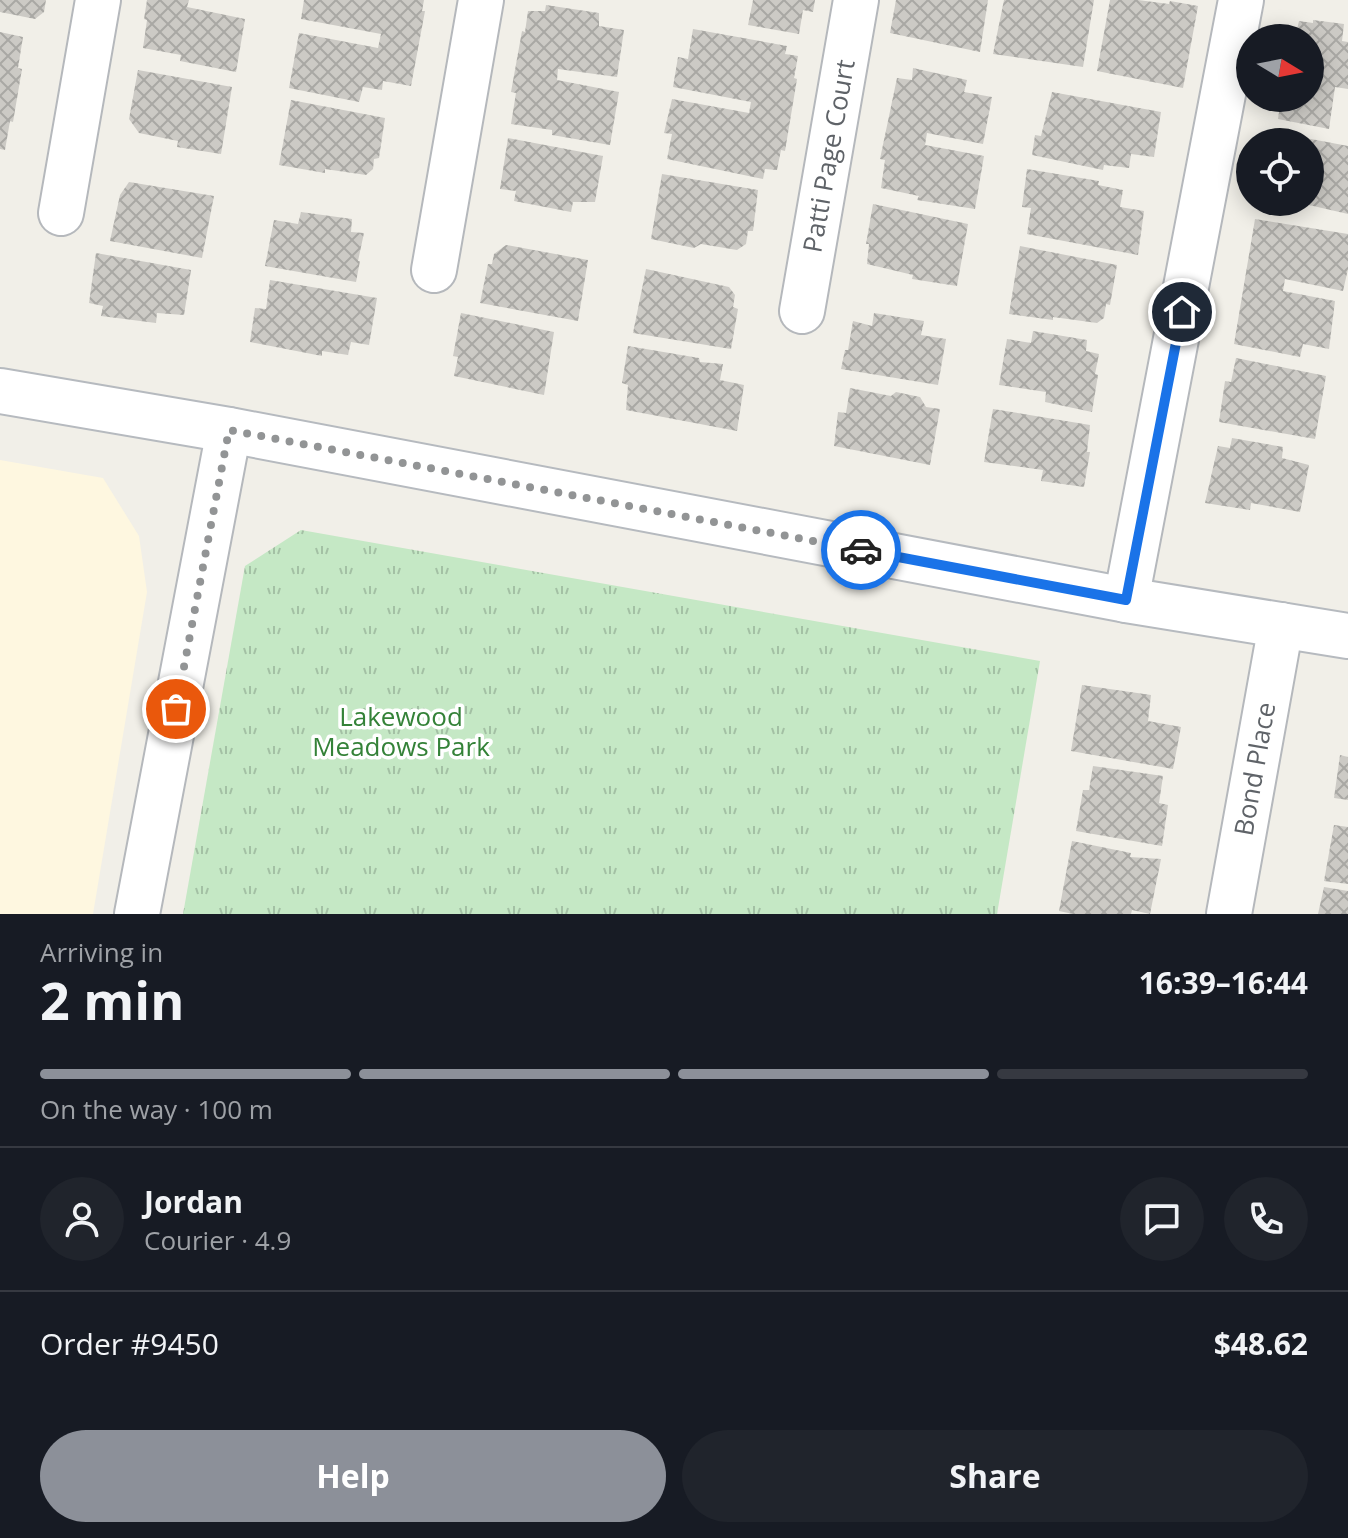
<!DOCTYPE html>
<html lang="en">
<head>
<meta charset="utf-8">
<style>
	:root { --surface:#171b24; --page:#20242c; --text:#f1f3f6; --muted:#9ea1a6; --line:#363941; --accent:#8c9099 }
	body { margin:0; font-family:"Open Sans",sans-serif; background:var(--page); color:var(--text); height:100vh; display:flex; flex-direction:column; font-size:30px; white-space:nowrap }
	* { box-sizing:border-box; margin:0 }
	p { font-size:26px; color:var(--muted) }
	.icon { flex:none; width:44px; height:44px; fill:none; stroke:currentColor; stroke-width:2; stroke-linecap:round; stroke-linejoin:round }
	.map { position:relative; height:914px; overflow:hidden }
	.drawer { display:flex; flex-direction:column; background:var(--surface); flex:1 }
	.drawer>* { flex:none }
	.needle { width:52px; rotate:100deg }
	.controls { position:absolute; left:1236px; top:24px; display:grid; gap:16px }
	.controls a { display:grid; place-items:center; width:88px; height:88px; border-radius:50%; background:var(--surface); box-shadow:0 4px 20px #0003; font-size:40px }
	.pin { position:absolute; display:grid; place-items:center; width:68px; height:68px; color:#fff; margin:-34px; border:4px solid #fff; border-radius:50%; box-shadow:0 2px 8px #0007 }
	.courier { position:absolute; display:grid; place-items:center; width:80px; height:80px; margin:-40px; border:6px solid #1a73e8; border-radius:50%; background:#fff; color:#222; box-shadow:0 2px 10px #0007 }
	.overview em { font-style:normal; font-weight:700 }
	.overview div { display:flex; flex-direction:column-reverse }
	.overview { display:flex; align-items:center; justify-content:space-between; height:136px; padding:0 40px }
	h1 { font-size:52px; font-weight:700; line-height:60px }
	.bar { display:grid; grid-template-columns:repeat(4,1fr); gap:12px 8px; align-content:center; height:96px; padding:0 40px }
	.bar i { height:10px; border-radius:6px; background:var(--line) }
	.bar .current { background:var(--accent) }
	.bar p { grid-column:span 4 }
	.line { display:flex; align-items:center; gap:20px; padding:0 40px; border-top:2px solid var(--line) }
	.line div { flex:1 }
	.round { display:grid; place-items:center; flex:none; width:84px; height:84px; border-radius:42px; background:var(--page) }
	.button { display:flex; gap:16px; margin-top:auto; padding:16px 40px }
	.button a { flex:1; height:92px; border-radius:48px; background:var(--accent); color:#fff; font-size:32px; font-weight:700; line-height:92px; text-align:center }
	.button a+a { background:var(--page); color:var(--text) }
	.map>svg:first-child { display:block }
	.commercial { fill:#fef7e0 }
	.park { fill:url(#park-tufts) }
	.building { fill:url(#building-cross-hatch) }
	.lines { fill:none; stroke-linecap:round; stroke-linejoin:round }
	.street-casing { stroke:#b5b8bc; stroke-width:48 }
	.secondary-casing { stroke:#b6babf; stroke-width:48 }
	.street { stroke:#fff; stroke-width:44 }
	.secondary { stroke:#fff; stroke-width:44 }
	.done { stroke:#929495; stroke-width:8; stroke-dasharray:0 14.4 }
	.route { stroke:#1a73e8; stroke-width:10 }
	.labels { text-anchor:middle; stroke-width:7; stroke-linejoin:round; paint-order:stroke }
	.street-label { font-size:26px; fill:#5f6368; stroke:#fff }
	.park-label { font-size:26px; fill:#348238; stroke:#fff }
</style>
</head>
<body>
<div class="map">
<svg width="1348" height="914" viewBox="0 0 1348 914">
	<defs>
		<pattern id="park-tufts" width="24" height="20" patternUnits="userSpaceOnUse" patternTransform="scale(2)"><rect width="24" height="20" fill="#c5e8c5"/><path d="M3 7l-1-3M5 7V3M7 7l1-3M15 17l-1-3M17 17v-4M19 17l1-3" fill="none" stroke="#a3c0a4"/></pattern>
		<pattern id="building-cross-hatch" width="8" height="8" patternUnits="userSpaceOnUse" patternTransform="scale(2)"><rect width="8" height="8" fill="#cccac5"/><path d="M0 0l8 8M0 8l8-8" fill="none" stroke="#a9a8a4"/></pattern>
	</defs>
	<rect width="100%" height="100%" fill="#f1efe8"/>
	<!-- commercial -->
	<path class="commercial" d="M 0,460 L 103,478 L 139,536 L 147,592 L 93,914 L 0,914 Z"/>
	<!-- park -->
	<path class="park" d="M 301,530 L 1040,661 L 997,914 L 183,914 L 245,566 Z"/>
	<!-- building -->
	<g class="building">
		<path d="M 0,0 L 46,0 L 44,12 L 35,19 L 0,12 Z"/>
		<path d="M 147,0 L 189,0 L 187,7 L 245,19 L 236,72 L 180,61 L 181,55 L 143,48 L 147,20 L 144,19 Z"/>
		<path d="M 304,0 L 424,0 L 422,11 L 425,11 L 411,86 L 383,81 L 382,90 L 363,87 L 359,102 L 289,88 L 299,33 L 378,48 L 381,34 L 301,19 Z"/>
		<path d="M 753,0 L 815,0 L 813,12 L 803,10 L 799,34 L 748,25 Z"/>
		<path d="M 896,0 L 988,0 L 980,52 L 890,33 Z"/>
		<path d="M 1004,0 L 1094,0 L 1083,67 L 993,54 Z"/>
		<path d="M 1110,0 L 1138,0 L 1169,4 L 1170,1 L 1198,6 L 1183,88 L 1097,71 Z"/>
		<path d="M 546,5 L 599,13 L 599,26 L 624,30 L 617,77 L 558,69 L 557,80 L 619,92 L 610,145 L 552,135 L 552,130 L 511,124 L 516,93 L 511,92 L 522,31 L 525,32 L 528,11 L 545,11 Z"/>
		<path d="M 1313,20 L 1344,24 L 1342,41 L 1348,42 L 1348,89 L 1335,87 L 1329,129 L 1278,119 L 1281,98 L 1310,98 L 1310,38 L 1295,38 L 1299,21 L 1313,23 Z"/>
		<path d="M 693,29 L 787,46 L 785,54 L 798,56 L 794,78 L 797,79 L 785,151 L 781,150 L 777,170 L 765,169 L 763,179 L 667,159 L 672,134 L 664,133 L 672,99 L 749,113 L 751,102 L 673,87 L 678,57 L 688,59 Z"/>
		<path d="M 0,32 L 23,37 L 18,68 L 22,69 L 13,122 L 10,121 L 5,150 L 0,149 Z"/>
		<path d="M 913,68 L 967,80 L 964,92 L 992,97 L 983,144 L 927,133 L 925,145 L 984,156 L 975,209 L 917,200 L 919,196 L 881,188 L 885,160 L 880,159 L 897,78 L 912,80 Z"/>
		<path d="M 138,70 L 232,87 L 221,154 L 177,147 L 178,141 L 139,133 L 129,119 Z"/>
		<path d="M 1052,92 L 1161,112 L 1154,157 L 1131,154 L 1129,168 L 1104,165 L 1103,170 L 1032,155 L 1035,135 L 1041,136 Z"/>
		<path d="M 291,100 L 385,118 L 379,158 L 374,159 L 373,169 L 366,175 L 325,169 L 325,173 L 279,165 Z"/>
		<path d="M 1269,131 L 1348,146 L 1348,214 L 1309,205 L 1310,142 L 1267,142 Z"/>
		<path d="M 508,138 L 603,156 L 595,202 L 573,202 L 571,212 L 514,201 L 516,191 L 500,189 Z"/>
		<path d="M 1027,169 L 1099,181 L 1098,185 L 1123,190 L 1120,207 L 1144,211 L 1138,255 L 1027,234 L 1031,208 L 1022,207 Z"/>
		<path d="M 662,174 L 758,190 L 753,231 L 748,231 L 746,244 L 737,250 L 701,244 L 694,248 L 651,239 Z"/>
		<path d="M 129,182 L 214,196 L 202,258 L 110,241 L 120,195 Z"/>
		<path d="M 873,204 L 968,224 L 957,286 L 912,279 L 913,275 L 867,264 L 869,244 L 866,244 Z"/>
		<path d="M 301,212 L 352,219 L 351,232 L 364,233 L 358,261 L 360,261 L 356,282 L 265,266 L 274,220 L 298,224 Z"/>
		<path d="M 1255,219 L 1348,234 L 1348,269 L 1343,291 L 1285,279 L 1283,291 L 1335,301 L 1329,349 L 1303,344 L 1300,357 L 1234,344 Z"/>
		<path d="M 506,245 L 588,260 L 578,321 L 480,303 L 488,264 L 492,264 L 494,254 Z"/>
		<path d="M 1020,246 L 1117,265 L 1110,305 L 1106,304 L 1104,318 L 1097,323 L 1053,317 L 1053,320 L 1009,314 Z"/>
		<path d="M 96,253 L 191,270 L 184,315 L 157,313 L 156,323 L 101,316 L 103,306 L 89,303 Z"/>
		<path d="M 646,269 L 729,287 L 735,295 L 733,307 L 738,309 L 731,349 L 633,333 Z"/>
		<path d="M 270,280 L 377,298 L 369,345 L 351,342 L 348,355 L 322,351 L 322,356 L 250,342 L 255,308 L 266,309 Z"/>
		<path d="M 461,313 L 554,332 L 544,395 L 454,376 L 458,357 L 453,356 Z"/>
		<path d="M 874,313 L 924,321 L 921,335 L 946,339 L 938,385 L 841,369 L 845,350 L 848,350 L 853,321 L 872,326 Z"/>
		<path d="M 1033,331 L 1087,340 L 1086,351 L 1099,354 L 1095,374 L 1098,375 L 1092,412 L 1045,402 L 1046,392 L 999,385 L 1007,339 L 1031,343 Z"/>
		<path d="M 628,346 L 699,358 L 700,362 L 723,364 L 720,380 L 744,385 L 737,431 L 626,410 L 628,385 L 622,383 Z"/>
		<path d="M 1236,358 L 1326,376 L 1315,439 L 1219,422 L 1225,381 L 1231,382 Z"/>
		<path d="M 850,388 L 891,396 L 896,392 L 920,397 L 926,407 L 940,409 L 930,465 L 834,446 L 838,412 L 846,413 Z"/>
		<path d="M 993,409 L 1090,425 L 1087,452 L 1090,452 L 1084,487 L 1041,481 L 1043,470 L 984,462 Z"/>
		<path d="M 1232,438 L 1283,447 L 1282,458 L 1309,465 L 1300,512 L 1251,503 L 1250,510 L 1205,503 L 1218,446 L 1230,448 Z"/>
		<path d="M 1082,685 L 1151,695 L 1148,721 L 1181,727 L 1173,769 L 1071,751 Z"/>
		<path d="M 1340,755 L 1348,757 L 1348,800 L 1334,798 Z"/>
		<path d="M 1093,766 L 1163,776 L 1159,803 L 1168,805 L 1162,846 L 1076,831 L 1083,790 L 1089,790 Z"/>
		<path d="M 1334,825 L 1348,827 L 1348,884 L 1324,881 Z"/>
		<path d="M 1072,841 L 1131,853 L 1130,857 L 1161,859 L 1150,914 L 1132,910 L 1131,914 L 1073,914 L 1059,911 Z"/>
		<path d="M 1324,887 L 1348,891 L 1348,914 L 1318,914 Z"/>
	</g>
	<g class="lines">
		<!-- street casing -->
		<g class="street-casing">
			<g id="street">
				<path d="M 61,213 L 98,0"/>
				<path d="M 434,270 L 481,0"/>
				<path d="M 802,311 L 856,0"/>
				<path d="M 1126,600 L 1241,0"/>
				<path d="M 137,914 L 229,430"/>
				<path d="M 1229,914 L 1281,625"/>
			</g>
		</g>
		<!-- secondary casing -->
		<g class="secondary-casing">
			<path id="secondary" d="M 0,391 L 229,430 L 1126,600 L 1348,636"/>
		</g>
		<!-- street -->
		<use href="#street" class="street"/>
		<!-- secondary -->
		<use href="#secondary" class="secondary"/>
	</g>
	<g class="lines">
		<!-- done -->
		<path class="done" d="M 176,709 L 229,430 L 861,550"/>
		<!-- route -->
		<path class="route" d="M 861,550 L 1126,600 L 1182,312"/>
	</g>
	<g class="labels">
		<!-- street labels -->
		<g class="street-label">
			<text transform="translate(829 156) rotate(-80)" y="9">Patti Page Court</text>
			<text transform="translate(1255 769) rotate(-80)" y="9">Bond Place</text>
		</g>
		<!-- park labels -->
		<g class="park-label">
			<text x="401" y="726">Lakewood<tspan x="401" dy="30">Meadows Park</tspan></text>
		</g>
	</g>
</svg>
<div class="controls">
<a><svg class="needle" viewBox="-14 -14 28 28"><path d="M0-13l5 13h-10z" fill="#e53935"/><path d="M0 13l5-13h-10z" fill="#9ea1a6"/></svg></a>
<a><svg class="icon" aria-label="locate" viewBox="0 0 24 24"><circle cx="12" cy="12" r="6"/><path d="M12 2v4M12 18v4M2 12h4M18 12h4"/></svg></a>
</div>
<div class="pin" style="left:176px;top:709px;background:#ea580c"><svg class="icon" aria-label="bag" viewBox="0 0 24 24"><path d="M5 8h14l-1 12H6zM9 8a3 3 0 0 1 6 0"/></svg></div>
<div class="pin" style="left:1182px;top:312px;background:#1f2937"><svg class="icon" aria-label="home" viewBox="0 0 24 24"><path d="M3 11l9-7 9 7M6 9v11h12V9"/></svg></div>
<div class="courier" style="left:861px;top:550px"><svg class="icon" aria-label="car" viewBox="0 0 24 24"><path d="M5 17H2v-5l4-1 3-4h7l3 4 3 1v5h-3M9 17h6M6 11h13"/><circle cx="7" cy="17" r="2"/><circle cx="17" cy="17" r="2"/></svg></div>
</div>
<section class="drawer">
<div class="overview"><div><h1>2 min</h1><p>Arriving in</p></div><em>16:39–16:44</em></div>
<div class="bar"><i class="current"></i><i class="current"></i><i class="current"></i><i></i><p>On the way · 100 m</p></div>
<div class="line" style="height:144px"><a class="round"><svg class="icon" aria-label="person" viewBox="0 0 24 24"><circle cx="12" cy="8" r="4"/><path d="M4 21q1-7 8-7t8 7"/></svg></a><div><b>Jordan</b><p>Courier · 4.9</p></div><a class="round"><svg class="icon" aria-label="chat" viewBox="0 0 24 24"><path d="M4 5h16v11H9l-5 4z"/></svg></a><a class="round"><svg class="icon" aria-label="phone" viewBox="0 0 24 24"><path d="M5 4h4l2 5-3 2q2 4 5 5l2-3 5 2v4C11 20 4 13 5 4z"/></svg></a></div>
<div class="line" style="height:104px"><div>Order #9450</div><b>$48.62</b></div>
<div class="button"><a>Help</a><a>Share</a></div>
</section>
</body>
</html>
